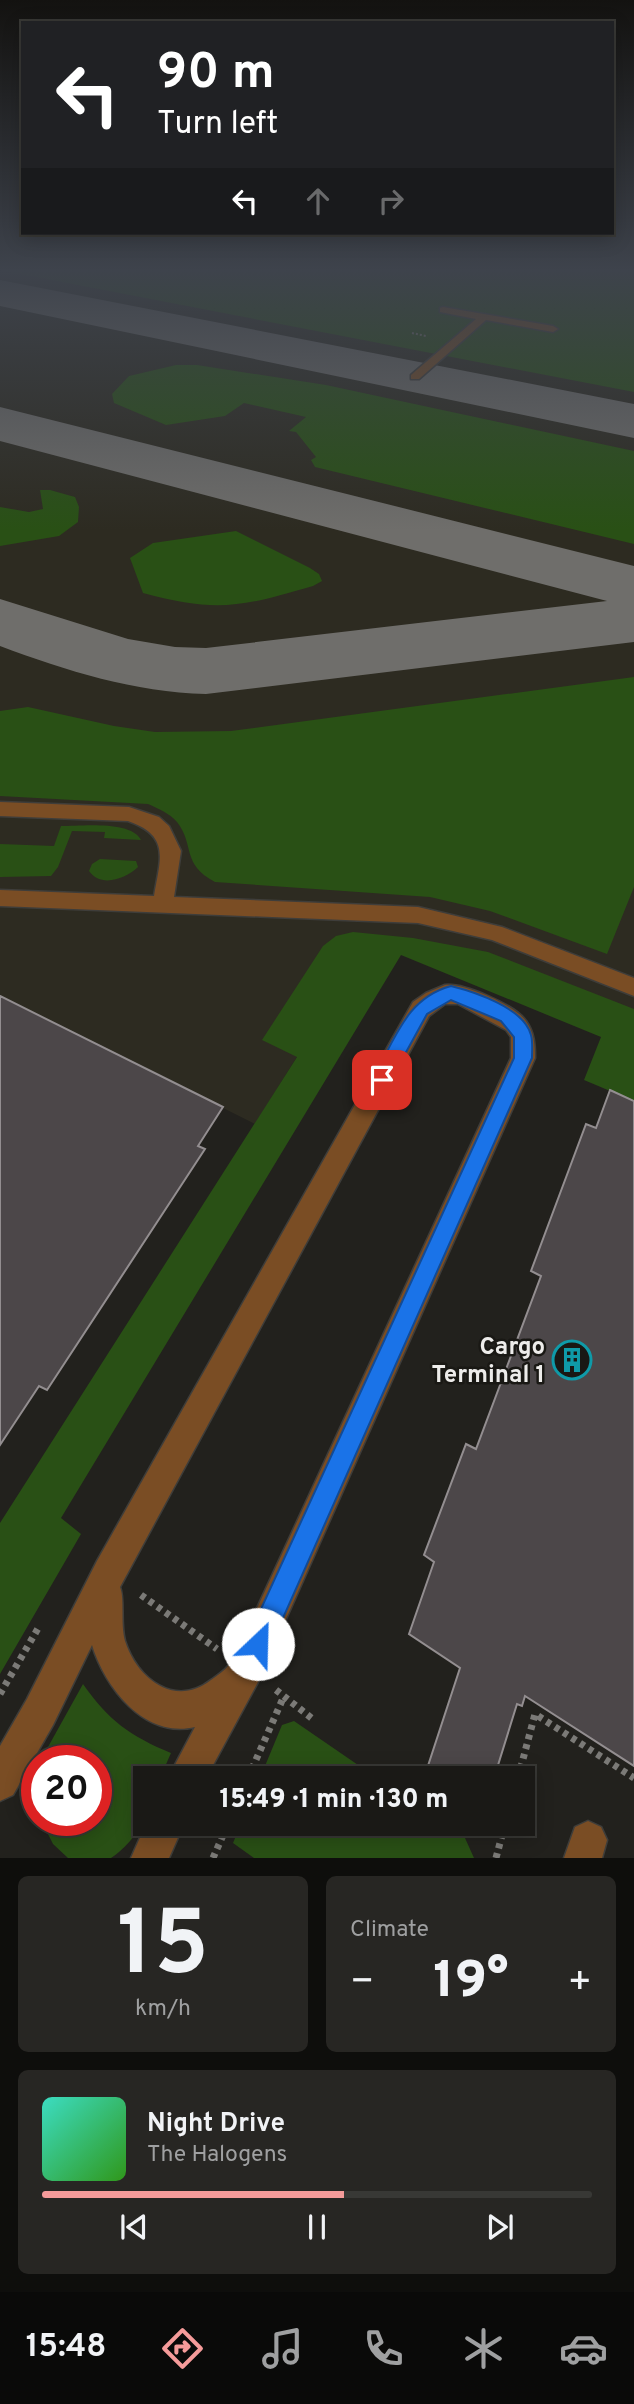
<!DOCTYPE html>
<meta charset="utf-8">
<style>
:root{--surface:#1a1916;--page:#272623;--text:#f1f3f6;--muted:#9fa0a1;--line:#383835;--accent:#f59b9a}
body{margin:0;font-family:Overpass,sans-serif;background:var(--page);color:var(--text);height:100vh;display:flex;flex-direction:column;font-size:26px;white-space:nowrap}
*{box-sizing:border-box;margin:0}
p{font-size:23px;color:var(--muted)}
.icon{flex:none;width:38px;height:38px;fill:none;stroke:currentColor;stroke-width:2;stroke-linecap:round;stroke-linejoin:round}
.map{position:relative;height:1858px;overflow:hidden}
.panel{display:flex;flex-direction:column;gap:18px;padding:18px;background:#0e0e0c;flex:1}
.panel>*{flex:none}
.banner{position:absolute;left:21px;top:21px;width:593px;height:214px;border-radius:0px;box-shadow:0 4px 18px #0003,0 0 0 2px var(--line);background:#202124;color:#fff;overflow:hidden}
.speed{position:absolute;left:21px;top:1745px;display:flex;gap:14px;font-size:35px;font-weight:700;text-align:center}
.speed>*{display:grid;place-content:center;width:91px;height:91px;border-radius:50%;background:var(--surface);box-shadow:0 4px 18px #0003,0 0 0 2px var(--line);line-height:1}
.speed .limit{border:10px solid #d22;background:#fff;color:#111}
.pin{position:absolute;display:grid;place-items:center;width:60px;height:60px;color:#fff;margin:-30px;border-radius:14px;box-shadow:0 4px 10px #0006}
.me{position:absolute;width:77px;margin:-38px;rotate:24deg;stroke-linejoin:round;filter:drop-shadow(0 0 5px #0008)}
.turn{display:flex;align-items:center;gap:24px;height:147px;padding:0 21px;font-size:32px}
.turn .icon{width:91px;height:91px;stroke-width:2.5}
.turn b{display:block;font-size:49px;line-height:60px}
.lanes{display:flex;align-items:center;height:66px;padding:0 21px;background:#0003;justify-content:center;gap:35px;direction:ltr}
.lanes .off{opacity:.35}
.big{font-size:52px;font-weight:800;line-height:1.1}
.panel .tile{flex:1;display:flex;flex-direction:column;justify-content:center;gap:10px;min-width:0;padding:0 24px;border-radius:10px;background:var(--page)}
.panel .dial{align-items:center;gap:0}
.dial b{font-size:91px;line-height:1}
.song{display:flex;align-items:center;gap:21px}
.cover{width:84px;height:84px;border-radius:10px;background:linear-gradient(135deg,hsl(170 70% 55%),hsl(110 70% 35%))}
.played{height:7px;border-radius:4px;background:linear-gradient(90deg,var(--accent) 55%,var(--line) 55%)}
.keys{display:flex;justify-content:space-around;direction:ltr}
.heat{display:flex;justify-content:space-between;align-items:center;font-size:38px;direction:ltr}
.panel .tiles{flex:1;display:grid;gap:18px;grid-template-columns:1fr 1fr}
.tile:last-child{grid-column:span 2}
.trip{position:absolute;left:133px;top:1766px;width:402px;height:70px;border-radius:0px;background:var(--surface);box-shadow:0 4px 18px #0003,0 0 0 2px var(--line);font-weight:800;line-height:70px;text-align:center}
.tab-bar{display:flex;height:112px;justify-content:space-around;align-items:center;background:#0a0a09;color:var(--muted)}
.tab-bar .icon{width:49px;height:49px}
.tab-bar .current{color:var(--accent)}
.tab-bar b{font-size:32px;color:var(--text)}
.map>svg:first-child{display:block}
.built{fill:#2d2b21}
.green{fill:#295015}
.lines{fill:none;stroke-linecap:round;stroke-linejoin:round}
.taxiway{fill:#6f6e6b;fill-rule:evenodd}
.building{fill:#4c4749;stroke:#938e90;stroke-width:2}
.minor-casing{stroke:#3e3d3a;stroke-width:3}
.path-far1{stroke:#7b7a77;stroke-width:2;stroke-dasharray:2 2;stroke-linecap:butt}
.path{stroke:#7b7a77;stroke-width:7;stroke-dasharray:5 5;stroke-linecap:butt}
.minor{fill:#7a4d24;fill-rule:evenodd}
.route{fill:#1a73e8;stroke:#114b97;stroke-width:2}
.labels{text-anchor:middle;stroke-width:5;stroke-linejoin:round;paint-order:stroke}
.near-poi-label{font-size:24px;font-weight:bold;fill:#edecea;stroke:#191814;text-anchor:end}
</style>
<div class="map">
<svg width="634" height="1858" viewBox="0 0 634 1858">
<rect width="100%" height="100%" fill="#22211d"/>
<path class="built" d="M0 269H634V1101L599 1086 620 1033 408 946 368 943 255 1124 5 999 0 1004Z"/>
<path class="green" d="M0 269H634V392L0 270Z
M176 365H197L326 385 634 451V544L315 467 311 460 316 457 296 432 289 431 306 417 244 403 225 416 166 425 114 403 112 394 129 376Z
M40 490H50L75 497 79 507 78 522 59 536 0 546V507L29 512 43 509Z
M236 531 310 568 319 574 322 581 313 586C241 607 217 613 143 593L130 558 153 543Z
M634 677V887L607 954 490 911 430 897 215 882C181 864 195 845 177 822 169 813 159 809 148 804L0 796V711L28 707 114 726 155 732 231 731Z
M61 826C81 826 131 820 141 840L104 838 105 832 72 831 58 867 51 876 0 877V844L54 846Z
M100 859 136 861 138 867C125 879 101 888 89 871L92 864Z
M353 932 413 938 488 952 634 1009V1101L584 1080 601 1037 401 955 61 1518 81 1534 0 1674V1523L297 1057 262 1040 323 946 336 936Z
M83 1684C108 1720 130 1736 171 1753L160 1778H145C145 1789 147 1802 145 1813 142 1830 125 1849 111 1858H68L53 1844 41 1820H96V1760H44L48 1747Z
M294 1721 377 1778H260L282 1725Z
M241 1824H443L465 1838 474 1858H254L233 1843Z"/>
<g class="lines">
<path class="taxiway" d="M0 280 634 404V438L0 306Z
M0 407 634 566V642L206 694C134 692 67 671 0 646V599L128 639 175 647 206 648 607 601 0 441Z"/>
</g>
<path class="building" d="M0 996 223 1107 198 1146 205 1149 47 1390 39 1386 0 1445Z
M610 1090 634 1101V1766L525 1696 522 1706 517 1704 494 1778H424L460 1668 409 1634 434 1562 424 1555 466 1444 476 1449 541 1276 531 1271 586 1124 596 1128Z"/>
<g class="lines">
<defs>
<path id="minor" d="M443 307 553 326 558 329 553 332 486 320 419 379H411V375L476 319 440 312V308Z
M0 802 129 807 159 817 169 826 181 851 174 897 418 907 502 927 634 978V996L492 940 418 923 0 906V890L154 896C160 859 171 836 128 821L0 816Z
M445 985C464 983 515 1005 526 1021 534 1032 535 1044 535 1058L258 1682 206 1778H168L195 1727C144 1739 105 1687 92 1645L53 1725 13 1795 0 1801V1746L27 1699 97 1561 413 1002 426 993ZM445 1004H458L506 1030 511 1037V1058L234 1658C227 1669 222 1672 211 1680 175 1708 137 1679 125 1641 120 1623 125 1599 120 1587L429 1016Z
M588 1821 601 1827 607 1840 602 1858H564L575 1827Z
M146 1824H184L169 1858H131Z"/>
</defs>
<use href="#minor" class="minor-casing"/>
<path class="path-far1" d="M412 333 426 336"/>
<path class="path" d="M141 1595 217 1649
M276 1690 314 1720
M0 1694 40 1625
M248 1778 284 1696
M518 1778 535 1714 634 1778
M213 1858 228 1824
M496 1858 505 1824"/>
<use href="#minor" class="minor"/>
</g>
<linearGradient id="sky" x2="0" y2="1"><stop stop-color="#131210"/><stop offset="0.51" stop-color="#3e434c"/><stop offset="1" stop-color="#3e434c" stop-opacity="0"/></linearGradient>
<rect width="634" height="530" fill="url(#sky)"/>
<path class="route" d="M451 986C475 992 524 1008 531 1035 533 1042 532 1051 532 1058L267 1654 258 1657 249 1654 245 1644 249 1635 514 1058V1037L501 1021 451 1000 427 1014 388 1085 382 1088 375 1085 373 1080 375 1074C396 1037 407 998 451 986Z"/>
<defs>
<symbol id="building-ring" viewBox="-11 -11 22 22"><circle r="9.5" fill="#191814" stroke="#0f9aa8" stroke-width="1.5"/><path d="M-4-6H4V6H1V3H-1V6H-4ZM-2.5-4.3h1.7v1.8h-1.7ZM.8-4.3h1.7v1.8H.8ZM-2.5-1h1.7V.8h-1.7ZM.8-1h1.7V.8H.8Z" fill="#0f9aa8"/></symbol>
</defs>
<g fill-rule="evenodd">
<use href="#building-ring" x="550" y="1338" width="44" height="44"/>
</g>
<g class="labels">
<g class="near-poi-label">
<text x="545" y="1354">Cargo<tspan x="545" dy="28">Terminal 1</tspan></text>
</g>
</g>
</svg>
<div class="speed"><div class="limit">20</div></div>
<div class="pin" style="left:382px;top:1080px;background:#d93025"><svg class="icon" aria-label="arrive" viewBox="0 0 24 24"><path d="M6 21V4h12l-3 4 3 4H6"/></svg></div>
<svg class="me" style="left:258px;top:1644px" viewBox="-20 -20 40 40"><circle r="19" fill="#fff"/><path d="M0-13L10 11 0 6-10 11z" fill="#1a73e8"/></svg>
<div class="trip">15:49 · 1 min · 130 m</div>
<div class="banner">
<div class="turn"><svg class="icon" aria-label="left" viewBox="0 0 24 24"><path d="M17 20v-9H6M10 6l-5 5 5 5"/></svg><div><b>90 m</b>Turn left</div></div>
<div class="lanes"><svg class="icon" aria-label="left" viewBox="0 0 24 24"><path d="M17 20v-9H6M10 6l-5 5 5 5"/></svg><svg class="icon off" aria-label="ahead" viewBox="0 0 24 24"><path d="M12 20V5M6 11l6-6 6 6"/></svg><svg class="icon off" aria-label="right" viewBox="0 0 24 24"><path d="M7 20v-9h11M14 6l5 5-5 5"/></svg></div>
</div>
</div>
<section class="panel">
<div class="tiles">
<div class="tile dial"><b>15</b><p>km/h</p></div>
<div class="tile"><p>Climate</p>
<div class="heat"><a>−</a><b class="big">19°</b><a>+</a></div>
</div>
<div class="tile">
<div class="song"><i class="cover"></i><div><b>Night Drive</b><p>The Halogens</p></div></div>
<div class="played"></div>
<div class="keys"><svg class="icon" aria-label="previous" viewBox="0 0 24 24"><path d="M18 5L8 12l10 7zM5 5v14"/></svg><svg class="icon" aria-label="pause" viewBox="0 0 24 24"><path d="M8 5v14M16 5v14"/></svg><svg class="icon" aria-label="next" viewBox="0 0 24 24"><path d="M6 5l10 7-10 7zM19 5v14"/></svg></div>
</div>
</div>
</section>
<nav class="tab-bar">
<b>15:48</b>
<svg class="icon current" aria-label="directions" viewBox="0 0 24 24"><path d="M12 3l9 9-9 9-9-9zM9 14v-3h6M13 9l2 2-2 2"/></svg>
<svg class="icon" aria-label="music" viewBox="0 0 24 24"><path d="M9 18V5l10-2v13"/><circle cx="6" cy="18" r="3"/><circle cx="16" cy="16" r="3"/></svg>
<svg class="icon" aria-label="phone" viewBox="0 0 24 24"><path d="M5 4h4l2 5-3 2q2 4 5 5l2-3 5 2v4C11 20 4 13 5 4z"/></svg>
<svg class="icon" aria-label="climate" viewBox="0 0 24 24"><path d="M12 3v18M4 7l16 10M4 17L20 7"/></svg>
<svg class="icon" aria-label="car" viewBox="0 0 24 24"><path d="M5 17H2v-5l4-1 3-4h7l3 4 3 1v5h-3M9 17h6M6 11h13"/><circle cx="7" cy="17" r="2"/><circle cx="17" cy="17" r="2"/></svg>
</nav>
